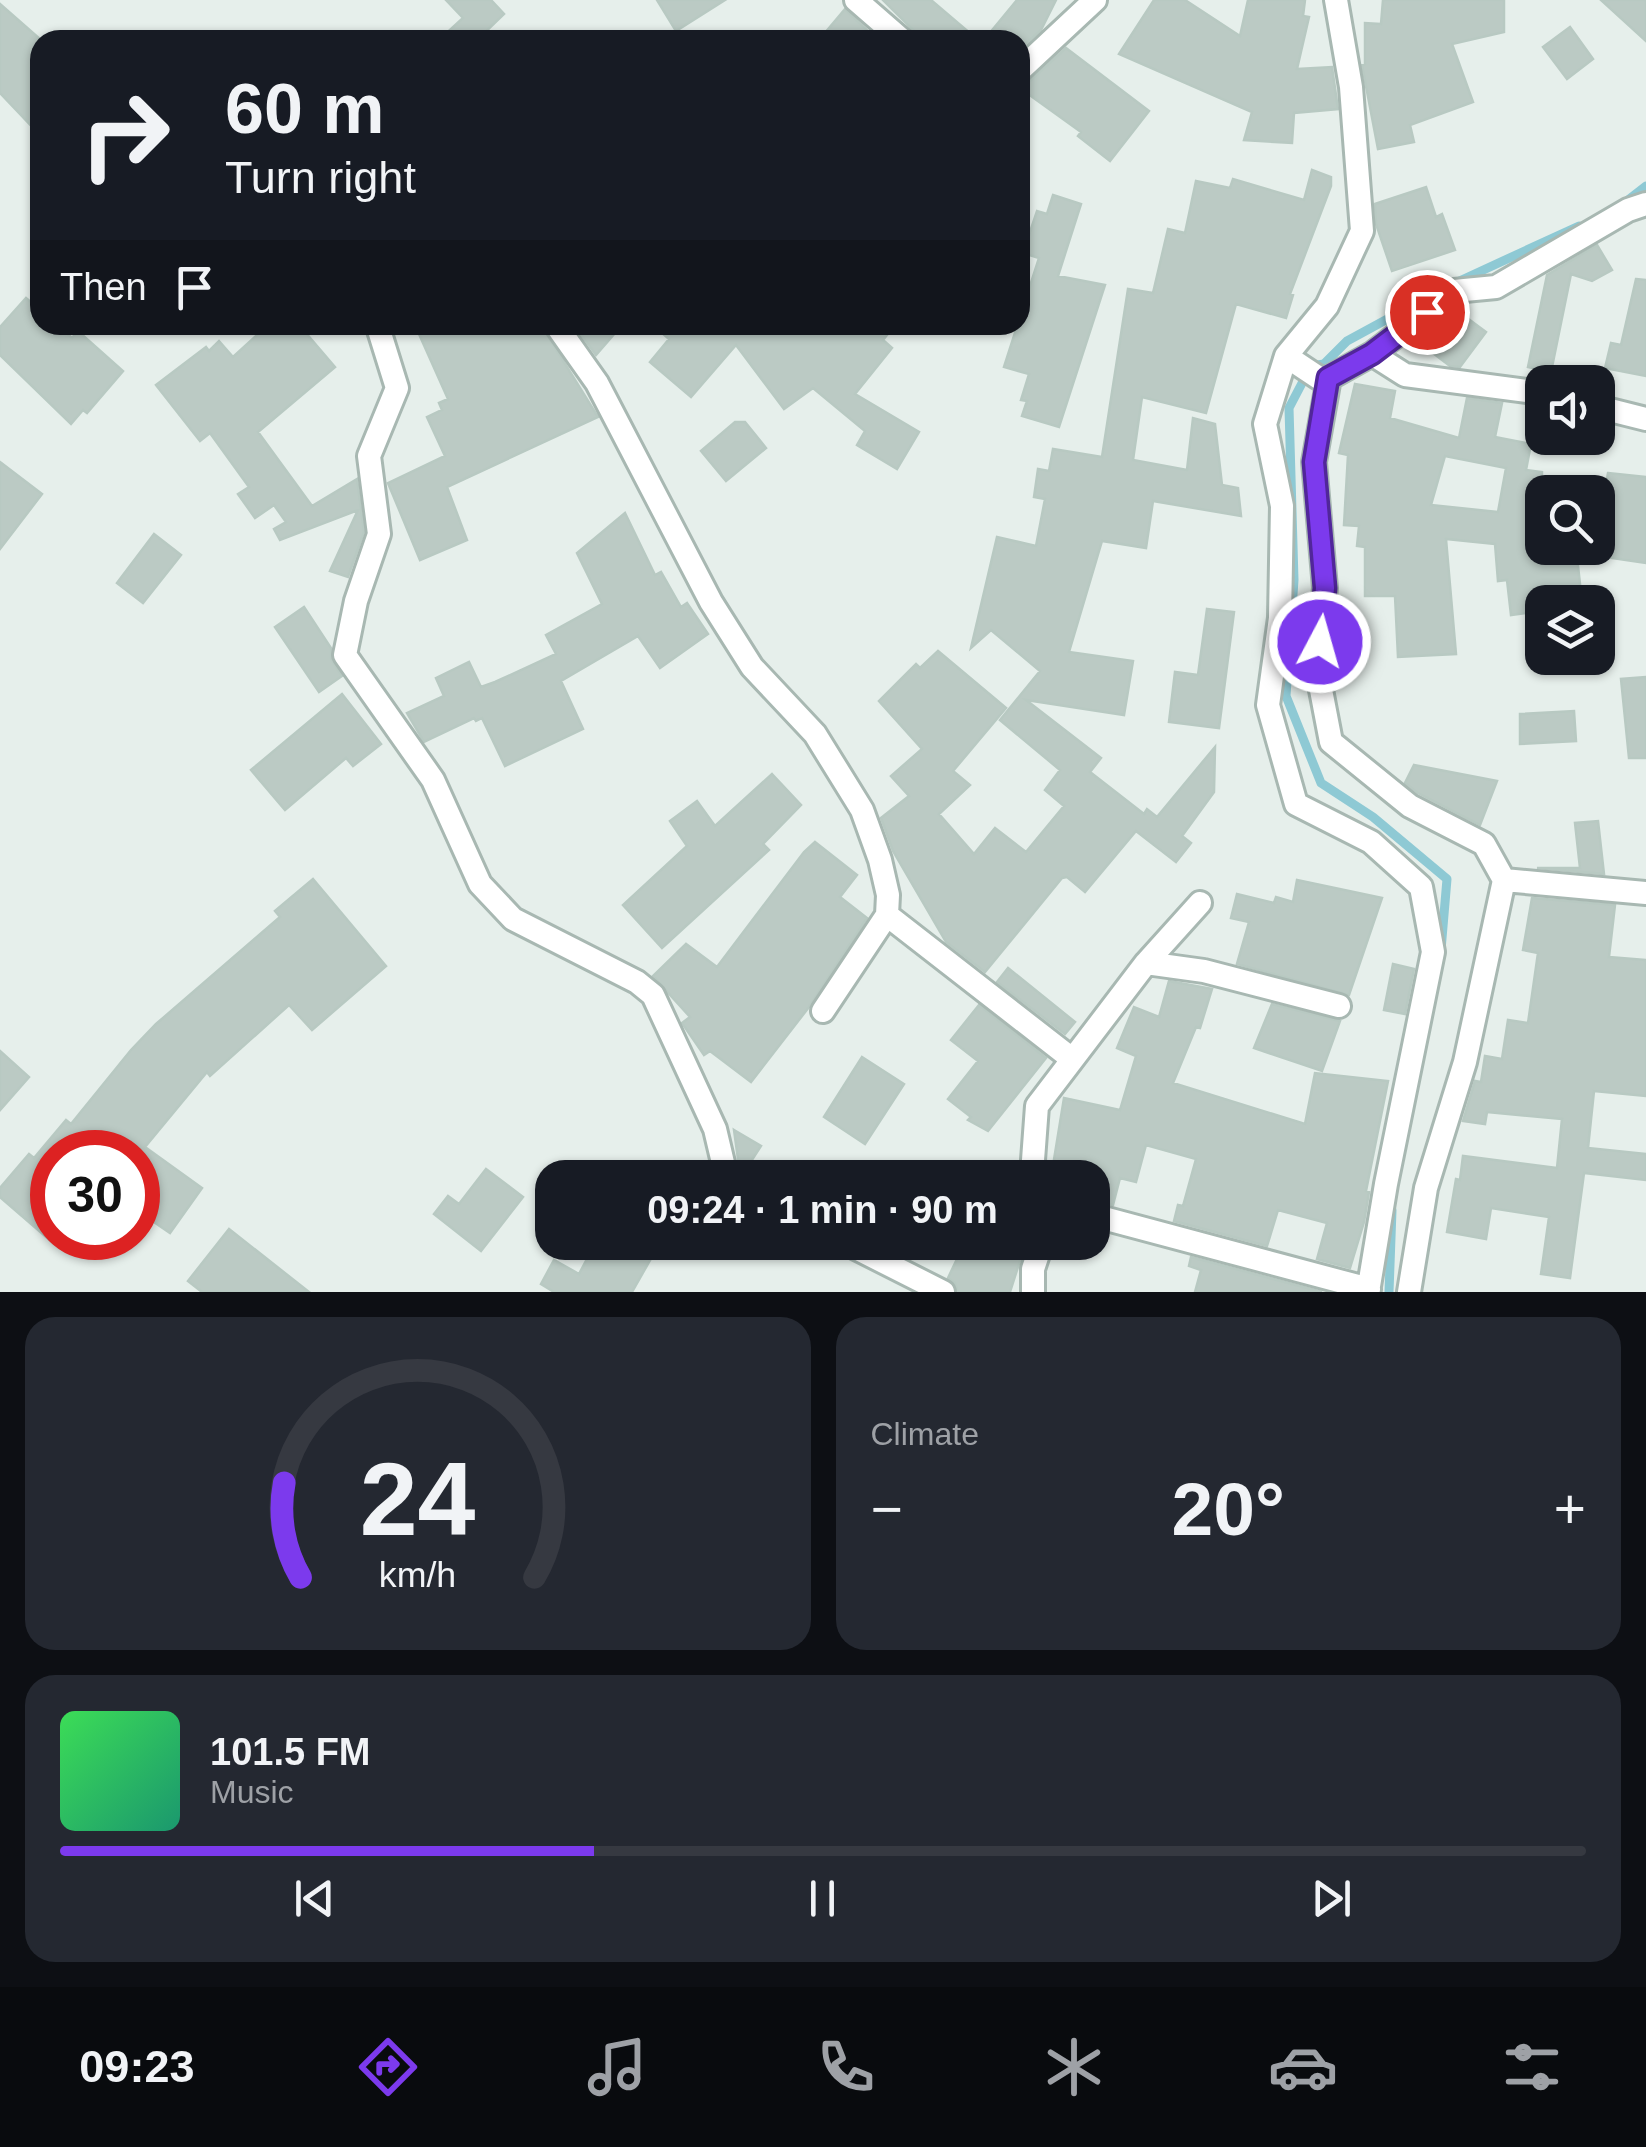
<!DOCTYPE html>
<meta charset="utf-8">
<style>
:root{--surface:#171b24;--page:#242831;--text:#f1f3f6;--muted:#9ea1a6;--line:#363941;--accent:#7c3aed}
body{margin:0;font-family:Arial,sans-serif;background:var(--page);color:var(--text);height:100vh;display:flex;flex-direction:column;font-size:38px;white-space:nowrap}
*{box-sizing:border-box;margin:0}
p{font-size:32px;color:var(--muted)}
.icon{flex:none;width:55px;height:55px;fill:none;stroke:currentColor;stroke-width:2;stroke-linecap:round;stroke-linejoin:round}
.map{position:relative;height:1292px;overflow:hidden}
.sheet{display:flex;flex-direction:column;gap:25px;padding:25px;background:#0d0f14;flex:1}
.sheet>*{flex:none}
.banner{position:absolute;left:30px;top:30px;width:1000px;height:305px;border-radius:30px;box-shadow:0 2px 8px #0004;background:#171b24;color:var(--text);overflow:hidden}
.fabs{position:absolute;left:1525px;top:365px;display:grid;gap:20px}
.fabs a{display:grid;place-items:center;width:90px;height:90px;border-radius:20px;background:var(--surface);box-shadow:0 2px 8px #0004;font-size:50px}
.speed{position:absolute;left:30px;top:1130px;display:flex;gap:20px;font-size:50px;font-weight:700;text-align:center}
.speed>*{display:grid;place-content:center;width:130px;height:130px;border-radius:50%;background:var(--surface);box-shadow:0 2px 8px #0004;line-height:1}
.speed .limit{border:15px solid #d22;background:#fff;color:#111}
.pin{position:absolute;display:grid;place-items:center;width:85px;height:85px;color:#fff;margin:-42px;border:5px solid #fff;border-radius:50%;box-shadow:0 2px 10px #0007}
.me{position:absolute;width:110px;margin:-55px;rotate:6deg;stroke-linejoin:round;filter:drop-shadow(0 0 8px #0008)}
.turn{display:flex;align-items:center;gap:35px;height:210px;padding:0 30px;font-size:45px}
.turn .icon{width:130px;height:130px;stroke-width:2.5}
.turn b{display:block;font-size:70px;line-height:85px}
.then{display:flex;align-items:center;height:95px;padding:0 30px;background:#0003;gap:20px;font-size:38px}
.big{font-size:75px;font-weight:700;line-height:1.1}
.sheet .widget{flex:1;display:flex;flex-direction:column;justify-content:center;gap:15px;min-width:0;padding:0 35px;border-radius:30px;background:var(--page)}
.sheet .dial{align-items:center;gap:0}
.dial svg{height:260px;overflow:visible;fill:none;stroke:var(--line);stroke-width:7;stroke-linecap:round;text-anchor:middle}
.dial text{fill:var(--text);stroke:none}
.song{display:flex;align-items:center;gap:30px}
.cover{width:120px;height:120px;border-radius:15px;background:linear-gradient(135deg,hsl(130 70% 55%),hsl(160 70% 35%))}
.played{height:10px;border-radius:5px;background:linear-gradient(90deg,var(--accent) 35%,var(--line) 35%)}
.keys{display:flex;justify-content:space-around;direction:ltr}
.heat{display:flex;justify-content:space-between;align-items:center;font-size:55px;direction:ltr}
.sheet .tiles{flex:1;display:grid;gap:25px;grid-template-columns:1fr 1fr}
.widget:last-child{grid-column:span 2}
.trip{position:absolute;left:535px;top:1160px;width:575px;height:100px;border-radius:30px;background:var(--surface);box-shadow:0 2px 8px #0004;font-weight:700;line-height:100px;text-align:center}
.menu{display:flex;height:160px;justify-content:space-around;align-items:center;background:#090b0e;color:var(--muted)}
.menu .icon{width:70px;height:70px}
.menu .active{color:var(--accent)}
.menu b{font-size:45px;color:var(--text)}
.map>svg:first-child{display:block}
.lines{fill:none;stroke-linecap:round;stroke-linejoin:round}
.stream{stroke:#8ec9d4;stroke-width:9}
.building{fill:#bbcac4;stroke:#b8c9c2;stroke-width:2.5;fill-rule:evenodd}
.minor-casing{stroke:#a8b8b2;stroke-width:28}
.minor{stroke:#fff;stroke-width:22}
.route-casing{stroke:#51269a;stroke-width:25}
.route{stroke:#7c3aed;stroke-width:18}
</style>
<div class="map">
<svg width="1646" height="1292" viewBox="0 0 1646 1292">
<rect width="100%" height="100%" fill="#e6efeb"/>
<g class="lines">
<path class="stream" d="M1628 200 1646 186
M1453 284 1579 226
M1439 291 1347 341 1324 364 1311 366 1289 408 1294 580 1286 696 1321 783 1373 817 1447 879 1441 950
M1389 1292 1392 1210"/>
</g>
<path class="building" d="M446 0H491L504 14 477 40H439L463 18Z
M657 0H725L676 31Z
M883 0H931L978 40H923Z
M1017 0H1056L1041 30 1020 49V40H984Z
M1154 0H1185L1240 36 1248 0H1305L1303 16 1309 17 1297 69 1332 67 1338 109 1294 113 1292 143 1244 140 1252 112 1119 54Z
M1383 0H1504V32L1452 44 1473 102 1410 125 1414 142 1378 149 1362 65 1365 64V23L1381 24Z
M1601 0H1646V41Z
M0 4 40 39V135L0 93Z
M845 9 868 31 860 40H819Z
M1570 27 1593 59 1567 79 1543 47Z
M1066 48 1149 111 1110 161 1078 136 1081 132 1020 88V85L1030 81Z
M1312 170 1331 177V186L1290 294 1293 295 1286 318 1236 304 1206 413 1142 397 1133 460 1187 470 1193 418 1215 424 1222 485 1238 488 1241 516 1153 501 1146 548 1102 541 1069 652 1133 661 1124 715 1026 700 1101 758 1090 772 1144 814 1147 809 1157 817 1215 747 1214 792 1182 836 1191 843 1176 862 1136 831 1085 892 1067 877 1062 878 985 972 946 942 893 851 881 818 909 796 891 776 922 749 879 701 916 664 920 668 938 651 1006 708 953 771 970 785 939 814 974 854 995 828 1026 852 1064 806 1045 790 1060 770 1000 720 1040 671 991 630 971 648 997 537 1036 546 1045 499 1034 497 1038 469 1049 471 1053 449 1102 457 1128 289 1153 293 1168 229 1185 233 1196 181 1230 188 1233 179 1304 200Z
M1426 187 1436 217 1442 214 1455 250 1392 271 1376 224 1375 204Z
M1053 195 1081 204 1058 276 1105 285 1059 427 1022 416 1027 401 1021 400 1029 374 1004 367 1039 258 1023 253 1037 211 1047 214Z
M1597 245 1612 270 1592 281 1571 274 1551 372 1528 367 1547 275Z
M1636 279 1646 280V376L1605 368 1611 343 1621 345Z
M26 298 40 310V325H57L72 338 78 331 123 371 87 413 83 410 71 424 0 355V327Z
M1455 309 1486 332 1460 367 1450 366 1425 347Z
M268 325H299L335 367 258 432 312 506 357 479 364 532 348 577 330 571 358 510 280 540 274 529 286 522 274 505 255 518 238 494 249 487 210 433 200 441 156 385 206 347 209 351 219 341 233 357Z
M415 325H541L598 417 447 487 467 540 420 560 388 483 445 456 427 417 442 410 439 403 448 399Z
M574 325H622L596 355Z
M653 325H895L883 340 892 348 855 394 919 432 897 469 857 445 865 431 813 388 784 409 736 345 691 397 650 362 669 339Z
M1355 384 1395 391 1390 418 1459 438 1467 398 1502 403 1495 437 1531 444 1526 470 1542 472V548H1576L1582 602H1542V611L1511 615 1507 580 1498 581 1495 544 1446 539 1456 654 1398 657 1395 596H1365V547L1357 546 1359 526 1344 525 1348 455 1339 453ZM1445 456 1506 468 1498 512 1431 505Z
M735 422H745L766 448 726 481 701 451Z
M0 462 42 494 0 549Z
M1608 473 1646 477V563L1598 556V478L1607 479Z
M625 513 655 575 661 572 681 607 687 603 708 634 660 668 638 636 561 681 583 729 505 766 482 718 476 721 474 718 424 742 407 713 444 696 436 678 469 662 481 687 495 682 556 654 546 635 602 604 577 553Z
M154 534 181 555 143 603 117 583Z
M304 607 331 648V659L342 676 319 692 275 627Z
M1207 609 1234 612 1219 728 1169 722 1175 672 1198 675Z
M1646 677V758H1629L1621 679Z
M342 694 381 744 353 766 346 758 285 810 251 770Z
M1574 711 1576 741 1520 744V714Z
M1414 765 1497 781 1480 825 1418 793 1405 783Z
M772 774 801 805 763 844 769 850 662 948 623 905 687 846 670 821 697 801 715 826Z
M1598 821 1604 874 1537 868H1580L1575 823Z
M815 842 857 875 840 897 867 918 809 1007 751 1082 710 1051 704 1055 682 1023 690 1017 653 976 686 944 717 967 804 852Z
M313 879 386 966 312 1030 289 1005 210 1076 207 1072 145 1147 202 1188 170 1233 138 1211V1152H52V1242L0 1197V1188L29 1154 34 1158 66 1120 71 1124 131 1050 156 1024 280 917 275 911Z
M1297 880 1382 898 1349 995 1237 964 1249 922 1231 918 1237 894 1274 903 1276 897 1293 902Z
M1532 898 1615 905 1609 957 1646 960V1096L1594 1091 1588 1148 1646 1154V1180L1584 1173 1570 1278 1541 1274 1549 1217 1491 1208 1486 1239 1447 1232 1456 1179 1460 1180 1463 1156 1557 1168 1562 1119 1487 1112 1485 1124 1463 1121 1475 1081 1481 1082 1485 1056 1502 1059 1508 1020 1528 1023 1538 953 1523 950Z
M1393 964 1414 969 1405 1014 1384 1010Z
M1008 968 1075 1022 1065 1034 997 982Z
M1169 981 1212 989 1200 1028 1196 1027 1173 1083 1305 1124 1315 1073 1388 1081 1366 1191 1369 1192 1364 1222 1350 1268 1317 1259 1327 1223 1278 1210 1267 1246 1174 1221 1178 1205 1183 1206 1196 1159 1146 1145 1136 1182 1120 1178 1113 1205 1092 1200V1178H1051L1064 1098 1120 1110 1136 1056 1117 1048 1134 1007 1159 1017Z
M1272 1004 1340 1021 1322 1071 1254 1048Z
M979 1005 1046 1058 988 1131 968 1120 971 1117 948 1099 978 1061 951 1040Z
M0 1051 29 1077 0 1110Z
M862 1057 904 1084 865 1144 824 1117Z
M734 1130 761 1146 746 1169 738 1159Z
M486 1169 523 1197 481 1251 434 1214 448 1196 459 1204Z
M229 1229 309 1292H202L188 1281Z
M596 1242H629L653 1255 632 1292H554L541 1284 554 1260 579 1274Z
M965 1242H1026L1010 1292H958L955 1283 948 1278Z
M1191 1257 1322 1292H1195L1201 1270 1189 1266Z"/>
<g class="lines">
<defs>
<path id="minor" d="M856 0 902 40
M1336 0 1351 87 1362 231 1327 306 1286 356 1265 424 1282 506 1280 618 1268 705 1296 804 1371 842 1421 887 1433 952 1386 1184 1368 1292
M1020 70 1095 0
M556 325 597 383 711 602 752 667 815 734 862 810 880 860 888 895 887 915 823 1011
M378 327 397 388 369 456 379 534 356 601 345 655 433 780 480 884 513 919 637 982 653 995 715 1129 724 1167 735 1178
M1372 354 1405 375 1542 393
M1286 356 1319 378H1329
M1598 407 1646 419
M1504 880 1646 893
M887 915 1072 1059
M1146 963 1204 971 1339 1006
M1036 1178 1033 1160 1037 1106 1146 963 1200 903
M1092 1215 1369 1289
M844 1242 943 1292
M1033 1292V1269L1042 1242
M1409 1292 1426 1188 1465 1062 1504 880 1484 844 1410 806 1331 742 1317 669 1325 588 1314 462 1329 378 1372 354 1454 291 1496 287 1628 210 1646 204"/>
</defs>
<use href="#minor" class="minor-casing"/>
<use href="#minor" class="minor"/>
</g>
<g class="lines">
<defs>
<path id="route" d="M1320 642 1325 588 1314 462 1328 378 1372 354 1427 312"/>
</defs>
<use href="#route" class="route-casing"/>
<use href="#route" class="route"/>
</g>
</svg>
<div class="fabs">
<a><svg class="icon" aria-label="sound" viewBox="0 0 24 24"><path d="M4 9h4l5-4v14l-5-4H4zM17 9q2 3 0 6"/></svg></a>
<a><svg class="icon" aria-label="search" viewBox="0 0 24 24"><circle cx="10" cy="10" r="6"/><path d="M15 15l6 6"/></svg></a>
<a><svg class="icon" aria-label="layers" viewBox="0 0 24 24"><path d="M12 4l9 5-9 5-9-5zM3 14l9 5 9-5"/></svg></a>
</div>
<div class="speed"><div class="limit">30</div></div>
<div class="pin" style="left:1427px;top:312px;background:#d93025"><svg class="icon" aria-label="arrive" viewBox="0 0 24 24"><path d="M6 21V4h12l-3 4 3 4H6"/></svg></div>
<svg class="me" style="left:1320px;top:642px" viewBox="-20 -20 40 40"><circle r="17" fill="#7c3aed" stroke="#fff" stroke-width="3"/><path d="M0-11L8 9 0 5-8 9z" fill="#fff"/></svg>
<div class="trip">09:24 · 1 min · 90 m</div>
<div class="banner">
<div class="turn"><svg class="icon" aria-label="right" viewBox="0 0 24 24"><path d="M7 20v-9h11M14 6l5 5-5 5"/></svg><div><b>60 m</b>Turn right</div></div>
<div class="then">Then<svg class="icon" aria-label="arrive" viewBox="0 0 24 24"><path d="M6 21V4h12l-3 4 3 4H6"/></svg></div>
</div>
</div>
<section class="sheet">
<div class="tiles">
<div class="widget dial"><svg viewBox="0 0 100 80">
<path d="M14 69A42 42 0 1 1 86 69"/>
<path d="M14 69A42 42 0 0 1 9 40" stroke="#7c3aed"/>
<text x="50" y="56" font-size="32" font-weight="700">24</text>
<text x="50" y="72" font-size="11">km/h</text>
</svg></div>
<div class="widget"><p>Climate</p>
<div class="heat"><a>−</a><b class="big">20°</b><a>+</a></div>
</div>
<div class="widget">
<div class="song"><i class="cover"></i><div><b>101.5 FM</b><p>Music</p></div></div>
<div class="played"></div>
<div class="keys"><svg class="icon" aria-label="previous" viewBox="0 0 24 24"><path d="M18 5L8 12l10 7zM5 5v14"/></svg><svg class="icon" aria-label="pause" viewBox="0 0 24 24"><path d="M8 5v14M16 5v14"/></svg><svg class="icon" aria-label="next" viewBox="0 0 24 24"><path d="M6 5l10 7-10 7zM19 5v14"/></svg></div>
</div>
</div>
</section>
<nav class="menu">
<b>09:23</b>
<svg class="icon active" aria-label="directions" viewBox="0 0 24 24"><path d="M12 3l9 9-9 9-9-9zM9 14v-3h6M13 9l2 2-2 2"/></svg>
<svg class="icon" aria-label="music" viewBox="0 0 24 24"><path d="M9 18V5l10-2v13"/><circle cx="6" cy="18" r="3"/><circle cx="16" cy="16" r="3"/></svg>
<svg class="icon" aria-label="phone" viewBox="0 0 24 24"><path d="M5 4h4l2 5-3 2q2 4 5 5l2-3 5 2v4C11 20 4 13 5 4z"/></svg>
<svg class="icon" aria-label="climate" viewBox="0 0 24 24"><path d="M12 3v18M4 7l16 10M4 17L20 7"/></svg>
<svg class="icon" aria-label="car" viewBox="0 0 24 24"><path d="M5 17H2v-5l4-1 3-4h7l3 4 3 1v5h-3M9 17h6M6 11h13"/><circle cx="7" cy="17" r="2"/><circle cx="17" cy="17" r="2"/></svg>
<svg class="icon" aria-label="filters" viewBox="0 0 24 24"><path d="M4 7h16M4 17h16"/><circle cx="9" cy="7" r="2"/><circle cx="15" cy="17" r="2"/></svg>
</nav>
